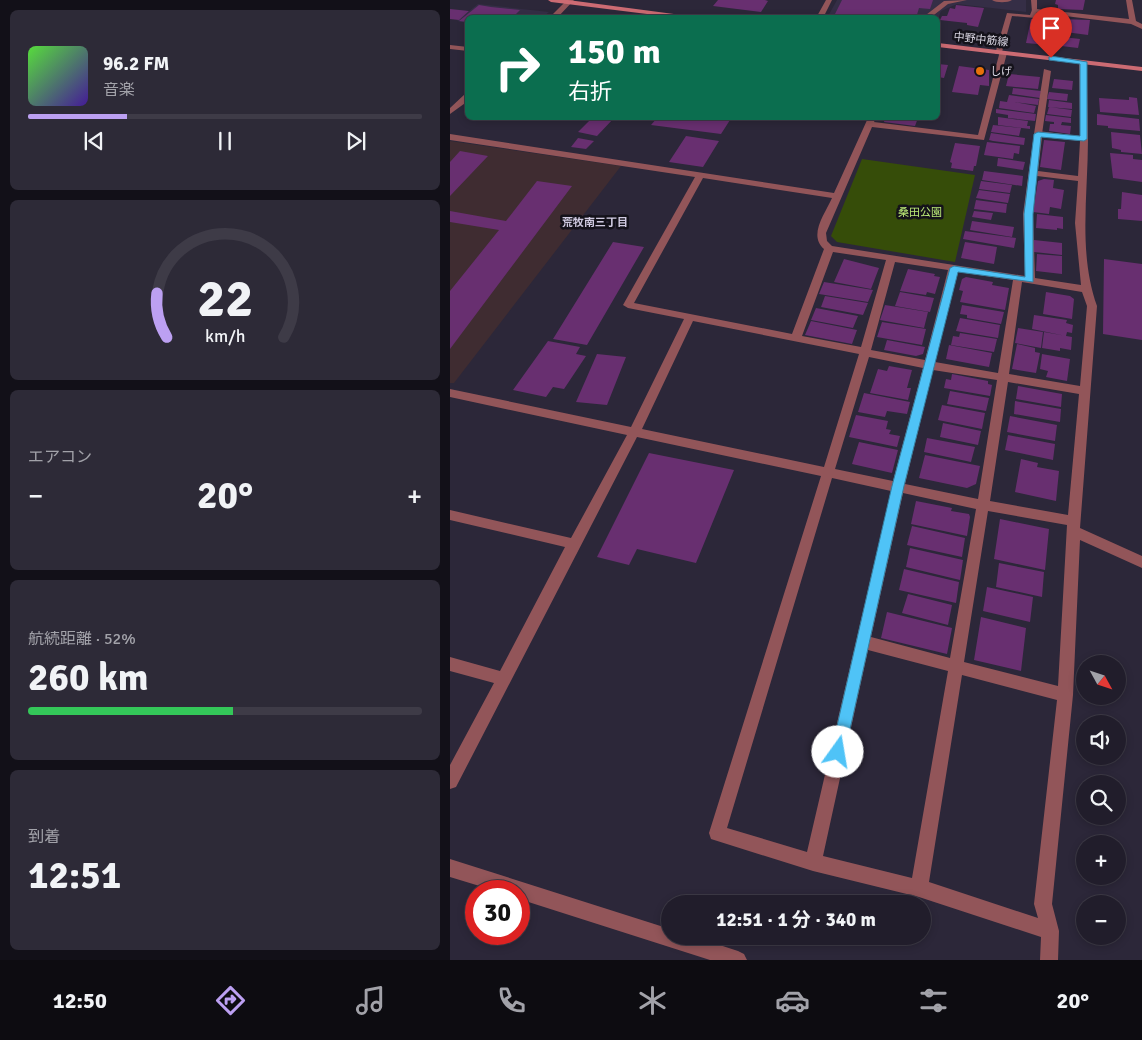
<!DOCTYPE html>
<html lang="ja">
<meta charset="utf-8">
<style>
:root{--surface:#211d2b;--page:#2d2a37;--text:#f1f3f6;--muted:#a2a2a9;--line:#3e3b47;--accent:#bca0f2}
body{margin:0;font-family:Signika,"Noto Sans JP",sans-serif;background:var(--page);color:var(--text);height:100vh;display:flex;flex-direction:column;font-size:19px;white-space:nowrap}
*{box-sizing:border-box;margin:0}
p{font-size:16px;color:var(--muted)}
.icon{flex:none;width:28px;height:28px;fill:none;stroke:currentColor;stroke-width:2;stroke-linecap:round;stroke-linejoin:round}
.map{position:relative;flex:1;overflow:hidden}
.details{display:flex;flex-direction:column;gap:10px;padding:10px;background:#121018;width:450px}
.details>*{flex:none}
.guide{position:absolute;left:15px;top:15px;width:475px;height:105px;border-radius:8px;box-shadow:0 2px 8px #0003,0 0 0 1px var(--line);background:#0b6e4f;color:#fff;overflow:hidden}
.needle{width:32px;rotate:130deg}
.fabs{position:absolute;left:626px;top:655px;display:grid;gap:10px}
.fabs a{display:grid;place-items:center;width:50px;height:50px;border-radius:50%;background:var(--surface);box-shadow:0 2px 8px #0003,0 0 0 1px var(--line);font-size:25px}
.speed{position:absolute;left:15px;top:880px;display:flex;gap:10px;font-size:25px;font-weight:700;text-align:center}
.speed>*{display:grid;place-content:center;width:65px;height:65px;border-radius:50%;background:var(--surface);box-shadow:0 2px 8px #0003,0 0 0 1px var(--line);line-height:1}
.speed .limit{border:8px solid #d22;background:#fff;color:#111}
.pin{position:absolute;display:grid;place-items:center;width:42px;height:42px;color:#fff;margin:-51px -21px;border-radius:50% 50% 50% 0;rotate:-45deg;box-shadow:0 0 5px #0007}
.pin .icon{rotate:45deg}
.me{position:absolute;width:55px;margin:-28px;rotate:13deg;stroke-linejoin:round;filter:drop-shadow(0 0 4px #0008)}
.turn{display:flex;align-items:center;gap:18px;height:105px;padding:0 20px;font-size:22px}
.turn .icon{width:65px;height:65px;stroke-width:2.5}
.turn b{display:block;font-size:35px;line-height:42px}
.big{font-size:38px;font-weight:700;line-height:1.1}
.details .widget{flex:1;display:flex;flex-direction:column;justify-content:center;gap:8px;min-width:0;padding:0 18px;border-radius:8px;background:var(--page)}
.details .dial{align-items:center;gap:0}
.dial svg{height:130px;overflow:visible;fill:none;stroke:var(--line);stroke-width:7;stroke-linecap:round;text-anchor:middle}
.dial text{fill:var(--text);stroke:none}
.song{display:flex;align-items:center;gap:15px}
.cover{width:60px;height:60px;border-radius:8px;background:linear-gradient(135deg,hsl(110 70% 55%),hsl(260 70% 35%))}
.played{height:5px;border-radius:2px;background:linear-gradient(90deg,var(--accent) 25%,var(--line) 25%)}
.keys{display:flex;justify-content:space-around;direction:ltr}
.heat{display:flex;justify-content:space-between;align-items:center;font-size:28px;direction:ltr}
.charge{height:8px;border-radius:4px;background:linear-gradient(90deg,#34c759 52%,var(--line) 0)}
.trip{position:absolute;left:211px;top:895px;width:270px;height:50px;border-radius:25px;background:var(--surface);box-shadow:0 2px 8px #0003,0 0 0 1px var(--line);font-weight:700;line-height:50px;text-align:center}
.tabs{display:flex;height:80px;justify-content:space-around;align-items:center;background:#0d0c11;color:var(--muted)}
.tabs .icon{width:35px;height:35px}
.tabs .active{color:var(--accent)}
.tabs b{font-size:22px;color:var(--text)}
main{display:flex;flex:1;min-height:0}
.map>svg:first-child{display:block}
.built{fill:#352e46}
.education{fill:#3f2c31}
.green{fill:#364d09}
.building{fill:#682f70}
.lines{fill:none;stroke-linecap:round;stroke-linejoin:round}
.lane{fill:#925559;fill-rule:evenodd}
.street{fill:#925559;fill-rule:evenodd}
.secondary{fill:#cc6b73;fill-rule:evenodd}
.route{fill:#4fc3f7;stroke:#337fa1}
.food-dot{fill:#e8710a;stroke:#14121a;stroke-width:2}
.labels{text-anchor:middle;stroke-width:5;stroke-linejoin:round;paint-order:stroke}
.far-street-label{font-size:11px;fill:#dbd8e4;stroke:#14121a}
.far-poi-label{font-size:11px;fill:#dbd8e4;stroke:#14121a;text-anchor:start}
.far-park-label{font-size:11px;fill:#bae876;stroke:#14121a}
.far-neighbourhood-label{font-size:11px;font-weight:bold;fill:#d0cae1;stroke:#14121a}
</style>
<main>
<section class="details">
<div class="widget">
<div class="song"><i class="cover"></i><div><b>96.2 FM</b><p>音楽</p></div></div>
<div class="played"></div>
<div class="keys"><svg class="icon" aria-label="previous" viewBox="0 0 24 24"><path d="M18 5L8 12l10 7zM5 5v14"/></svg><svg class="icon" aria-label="pause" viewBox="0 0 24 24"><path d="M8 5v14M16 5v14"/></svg><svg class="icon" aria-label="next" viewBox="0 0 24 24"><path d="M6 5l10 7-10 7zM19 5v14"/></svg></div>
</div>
<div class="widget dial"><svg viewBox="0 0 100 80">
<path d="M14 69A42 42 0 1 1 86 69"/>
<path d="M14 69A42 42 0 0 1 8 42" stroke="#bca0f2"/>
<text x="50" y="56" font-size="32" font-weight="700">22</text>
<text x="50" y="72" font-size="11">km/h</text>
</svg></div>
<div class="widget"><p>エアコン</p>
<div class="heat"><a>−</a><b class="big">20°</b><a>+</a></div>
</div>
<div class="widget"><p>航続距離 · 52%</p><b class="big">260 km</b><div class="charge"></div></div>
<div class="widget"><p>到着</p><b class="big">12:51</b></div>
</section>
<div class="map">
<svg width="692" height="960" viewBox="0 0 692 960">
<rect width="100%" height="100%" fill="#2c2739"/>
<path class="built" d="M387 0H576V12L507 4 491 11 488 19 377 18Z
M28 4 99 12 93 17 18 18 17 23 7 21Z"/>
<path class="education" d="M0 141 171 166 4 383H0Z"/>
<path class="green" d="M412 159 525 175 505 262 387 242 381 236Z"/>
<path class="building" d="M268 0H315L318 1 311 12 263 6Z
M392 0H483L480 9 469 8 466 18 384 16Z
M606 0H635L633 10 608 9V5L605 4Z
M29 5 41 7 70 10 62 18H45L47 16 32 14 28 18H18V22L9 21Z
M506 5 534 8 528 27 517 25V23L490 20 492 16H497L500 8 505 9Z
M0 9 19 11 9 20 0 19Z
M595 18 606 20V22H602L598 45 576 43 581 19 595 20Z
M610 19 640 20 638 35 608 31Z
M604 36 630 39 628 48 603 45Z
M488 64 498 65 494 78 488 77Z
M509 66 539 70V86L530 85 528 95 502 92Z
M559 74 590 77 588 89 556 86Z
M604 79 623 81 622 90 602 88Z
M563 88 591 91 590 98 562 94Z
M599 92 618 94 617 101 597 99Z
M559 95 589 99 588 105 564 102 586 106 584 113 549 108 550 101 557 102Z
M679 97 687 98 689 115 650 112 649 98 679 100Z
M599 100 622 103V109L598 107Z
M599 107 622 110 621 117 597 114Z
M546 109 586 114 585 121 558 118V115L546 113Z
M647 114 689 119 690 131 658 128V126L647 125Z
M596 115 621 118V123L612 122 611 125 621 126 620 134 599 131 600 124H604V122L595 121Z
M548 117 578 121 577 126H580V129L548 125Z
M142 118H164L147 136 128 132Z
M207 118H262L280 120 271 134 201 125Z
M435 118H468L465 126 434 122Z
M543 125 571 128 569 136 541 132Z
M661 132 690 135 692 154 671 152V150L662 148Z
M541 133 575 138 574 145 543 141 539 140Z
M236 136 269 141 253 167 219 162Z
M128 138 144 141 136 149 121 147Z
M594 140 615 142 611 170 590 167Z
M537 142 570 146 569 154 564 153 563 159 534 155Z
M505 143 530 146 526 166H524L523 171 501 168 502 163 500 162Z
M10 151 38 156 0 196V162Z
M660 153 683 155V159L692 160V182L663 178Z
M548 158 575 162 573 170 547 166Z
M534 171 573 176 572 186 532 180Z
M594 179 604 180 603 188 614 190 611 209 600 207 599 214 583 212 588 181Z
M87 181 122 186 0 349V291L49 230 0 222V211L56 221Z
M531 181 562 185 560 193 529 189Z
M529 190 560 194 558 203 526 198Z
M672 192 692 195V221L668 219V209H671Z
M526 200 557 204 556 213 524 209Z
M524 211 543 213 541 220 522 217Z
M587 214 613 217V229L607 228V230L586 228Z
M522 221 564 227 562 237 520 230Z
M515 231 566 238 564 248 513 239Z
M584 240 612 243V255L584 252Z
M163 242 194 247 137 345 103 339Z
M515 242 547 247 544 264 511 258Z
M587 254 612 256V274L586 271Z
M394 259 429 268 421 289 384 282Z
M654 259 692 264V340L653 334Z
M458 269 485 274 484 276 490 277 485 294 477 292 476 295 450 291Z
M516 277 543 282 542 285 559 288 555 310 510 302 513 291 509 290 512 279Z
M374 282 423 290 418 302 369 294Z
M450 292 484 298 480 312 445 306Z
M596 292 620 296 624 299 622 319 593 314Z
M375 296 418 303 413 315 371 307Z
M435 305 478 312 474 328 430 320Z
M512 305 554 312 551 324 517 318V315L510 314Z
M366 308 408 316 403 328 361 320Z
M584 315 617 320 616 323 623 325 622 333 617 332 616 336 582 329Z
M510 318 550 325 548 338 506 331Z
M361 321 407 330 402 344 355 335Z
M432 322 476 329 472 345 427 337Z
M568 328 593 332 591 348 565 343Z
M594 332 622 337 621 350 610 348V351L592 348Z
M510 333 547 339 544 352 501 345 503 336 509 337Z
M437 340 475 347 473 354 466 356 434 350Z
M98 341 130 347 126 354 136 356 114 389 103 387 96 397 63 390Z
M567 344 585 348V352L590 353 586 373 562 369Z
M499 345 542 353 539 367 496 359Z
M147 354 176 357 157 405 126 402Z
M592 354 620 359 617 381 596 377 598 371 590 369Z
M439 366 462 370 457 388H461L458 400 420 393 428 369 437 371Z
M502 374 538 381V384L542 385 540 396 494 388 496 379 501 380Z
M568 386 612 394 611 407 566 399Z
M500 391 539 398 536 411 497 404Z
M414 393 460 402 457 414 437 411 435 417 408 412Z
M565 401 611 409 610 422 564 414Z
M492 405 535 413 532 429 488 420Z
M406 415 438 421 436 429 441 430 439 434 450 436 447 447 399 437Z
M560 416 607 425 605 441 557 432Z
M493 423 531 431 528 445 490 437Z
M558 435 605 444 603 460 555 450Z
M477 438 525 447 521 462 474 452Z
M409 442 448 450 442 473 402 464Z
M199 453 284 470 246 563 187 549 179 565 147 557Z
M475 455 530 466 526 484 517 488 469 478Z
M571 459 588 463 587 467 609 471 606 501 565 492Z
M466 501 502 508 501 511 519 514 520 517 517 536 461 524Z
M550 519 599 529 595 570 544 559Z
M462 526 515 538 512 557 457 545Z
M460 548 513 560 510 580 456 567Z
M549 563 594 572 592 597 546 587Z
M454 569 509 582 506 603 449 590Z
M537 587 583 597 580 622 533 611Z
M458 594 502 605 498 625 452 613Z
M437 612 502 628 497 654 431 638Z
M531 617 576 628 571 671 524 660Z"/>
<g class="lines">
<path class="lane" d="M517 0 498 4 480 18H472L494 1Z
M542 0H562C558 3 546 3 542 0Z
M582 10 587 11 585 18 562 16 552 52 545 54 557 13 580 15Z
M594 69 601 71 592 134 588 137 584 134Z"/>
<path class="street" d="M117 0H124L107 18H99Z
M376 0H382L373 18H366Z
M581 0H587V9L679 19 676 0H682L686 21 692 24V29L681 24 582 12Z
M0 45 18 47V51L0 49Z
M550 51 557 53 534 140 422 127 376 233 377 241 382 246 575 276 573 214 584 134 588 131 630 136 629 62 633 60 637 62C637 88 638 113 638 139 638 194 628 253 647 306L630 528 692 556V568L630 540 623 695 602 904 609 931 608 960H590L591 937 469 897 363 871 261 839 259 833 371 476 187 437 6 787 0 789V765L44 683 0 671V657L50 671 115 547 0 520V510L121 538 177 435 0 397V389L181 427 234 319 178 308 173 305 245 177 0 140V134L384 193 418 118H426L424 122 528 135ZM592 137 630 141 628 176 588 171ZM587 176 628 181 625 223 631 285 585 278 583 214ZM253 178 382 198C375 214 358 235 374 249L342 334 184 303ZM383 252 436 260 411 347 352 336ZM445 262 498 270 475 360 421 350ZM508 272 563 280 548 373 485 362ZM572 282 632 292 637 306 630 386 559 374ZM243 321 409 354 374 467 192 429ZM419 357 473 368 443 481 385 469ZM483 370 547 380 528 499 455 484ZM558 382 629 394 618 515 540 501ZM382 478 441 491 357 852 277 828ZM453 493 526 509 500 658 421 637ZM538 511 617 525 608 686 514 662ZM418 650 498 671 462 878 373 856ZM512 675 607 700 584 904 588 918 479 882Z
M15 94H18V101L0 114V108Z
M0 859 220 929V936H242L288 951 294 954 297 960H260L69 899V891H46L0 877Z"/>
<path class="secondary" d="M98 0H118L254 18H229L101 2Z
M488 43 692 67V71L488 47Z"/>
</g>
<path class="route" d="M601 56 637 62V139L634 141 591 137 583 214V282L508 272 454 486 395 752 393 757 388 759 383 757 381 752 442 486 500 268 504 266 575 277 574 214 584 134 588 132 630 136V64L599 60V57Z"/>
<circle class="food-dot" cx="530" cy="71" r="5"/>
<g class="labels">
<g class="far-street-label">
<text transform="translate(531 39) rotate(6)" y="4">中野中筋線</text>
</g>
<g class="far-poi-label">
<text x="540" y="75">しげ</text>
</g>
<g class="far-park-label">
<text x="470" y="216">桑田公園</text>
</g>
<g class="far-neighbourhood-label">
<text x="145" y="226">荒牧南三丁目</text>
</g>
</g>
</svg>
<div class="fabs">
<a><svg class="needle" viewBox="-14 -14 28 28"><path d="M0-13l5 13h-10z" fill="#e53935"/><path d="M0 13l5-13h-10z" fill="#a2a2a9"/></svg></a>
<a><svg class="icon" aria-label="sound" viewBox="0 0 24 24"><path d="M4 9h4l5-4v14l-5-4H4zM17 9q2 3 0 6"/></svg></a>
<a><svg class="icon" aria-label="search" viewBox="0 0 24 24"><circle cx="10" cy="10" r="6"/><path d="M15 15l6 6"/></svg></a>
<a>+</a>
<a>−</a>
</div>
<div class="speed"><div class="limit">30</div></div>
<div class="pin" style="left:601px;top:58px;background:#d93025"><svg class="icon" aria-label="arrive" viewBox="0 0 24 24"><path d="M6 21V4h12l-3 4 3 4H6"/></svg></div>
<svg class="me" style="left:388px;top:752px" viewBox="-20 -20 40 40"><circle r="19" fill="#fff"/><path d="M0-13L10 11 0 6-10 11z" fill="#4fc3f7"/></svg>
<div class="trip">12:51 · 1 分 · 340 m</div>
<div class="guide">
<div class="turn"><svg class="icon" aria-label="right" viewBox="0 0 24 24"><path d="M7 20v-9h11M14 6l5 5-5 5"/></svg><div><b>150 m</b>右折</div></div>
</div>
</div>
</main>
<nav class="tabs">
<b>12:50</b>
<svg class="icon active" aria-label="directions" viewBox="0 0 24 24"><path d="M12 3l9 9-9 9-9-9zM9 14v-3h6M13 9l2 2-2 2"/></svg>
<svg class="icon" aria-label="music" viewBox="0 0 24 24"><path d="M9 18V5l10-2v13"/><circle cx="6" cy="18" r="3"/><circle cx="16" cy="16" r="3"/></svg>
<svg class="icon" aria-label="phone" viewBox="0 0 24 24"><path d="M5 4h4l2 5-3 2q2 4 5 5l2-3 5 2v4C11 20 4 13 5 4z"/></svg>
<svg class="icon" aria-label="climate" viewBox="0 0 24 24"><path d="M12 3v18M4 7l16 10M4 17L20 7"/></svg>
<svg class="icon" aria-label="car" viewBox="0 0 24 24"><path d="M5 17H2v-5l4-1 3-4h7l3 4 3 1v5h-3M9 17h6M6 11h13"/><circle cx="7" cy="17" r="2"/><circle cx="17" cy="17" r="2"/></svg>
<svg class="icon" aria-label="filters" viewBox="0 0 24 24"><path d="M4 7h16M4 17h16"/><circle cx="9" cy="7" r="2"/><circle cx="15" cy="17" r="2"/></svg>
<b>20°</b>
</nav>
